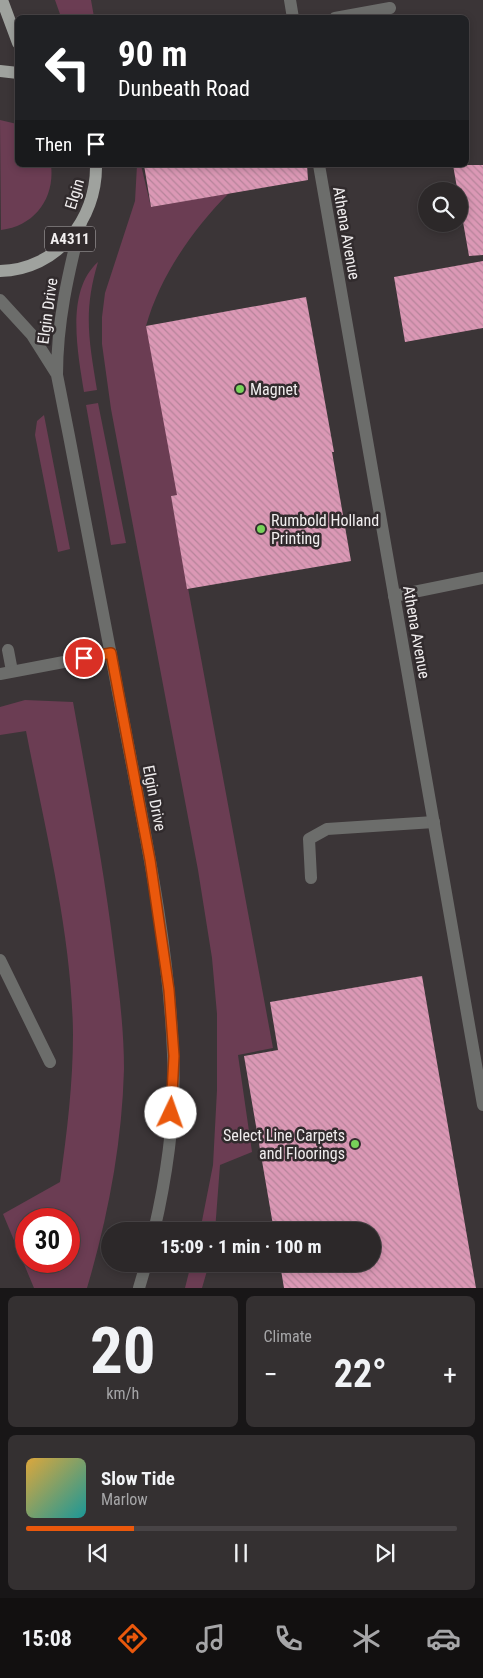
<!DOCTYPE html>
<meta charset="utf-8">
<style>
:root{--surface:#2c2829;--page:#343031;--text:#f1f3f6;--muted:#a6a6a8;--line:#484446;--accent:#ea580c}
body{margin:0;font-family:"Roboto Condensed",sans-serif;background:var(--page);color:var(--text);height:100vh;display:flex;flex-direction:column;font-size:19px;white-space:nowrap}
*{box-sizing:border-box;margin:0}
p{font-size:16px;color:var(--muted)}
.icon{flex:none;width:28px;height:28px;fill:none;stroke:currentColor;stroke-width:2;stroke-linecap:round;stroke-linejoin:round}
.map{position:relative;height:1288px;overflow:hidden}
.drawer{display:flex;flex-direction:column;gap:8px;padding:8px;background:#181617;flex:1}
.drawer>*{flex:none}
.guide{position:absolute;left:15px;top:15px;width:454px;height:152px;border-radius:8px;box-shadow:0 2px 8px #0003,0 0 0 1px var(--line);background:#202124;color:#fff;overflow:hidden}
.tools{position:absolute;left:418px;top:182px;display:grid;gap:10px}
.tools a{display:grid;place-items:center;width:50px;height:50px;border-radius:50%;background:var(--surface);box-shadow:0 2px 8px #0003,0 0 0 1px var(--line);font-size:25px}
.speed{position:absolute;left:15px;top:1208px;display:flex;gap:10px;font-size:25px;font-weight:700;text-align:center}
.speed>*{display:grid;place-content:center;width:65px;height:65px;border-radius:50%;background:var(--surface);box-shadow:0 2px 8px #0003,0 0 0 1px var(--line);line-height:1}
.speed .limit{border:8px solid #d22;background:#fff;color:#111}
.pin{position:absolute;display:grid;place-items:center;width:42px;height:42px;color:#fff;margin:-21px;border:2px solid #fff;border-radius:50%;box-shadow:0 1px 5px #0007}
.me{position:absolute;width:55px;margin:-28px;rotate:3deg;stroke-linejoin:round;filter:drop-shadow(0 0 4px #0008)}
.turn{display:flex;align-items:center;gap:18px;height:105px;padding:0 20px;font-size:22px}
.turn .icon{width:65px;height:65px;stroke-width:2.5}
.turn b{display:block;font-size:35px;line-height:42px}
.then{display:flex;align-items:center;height:48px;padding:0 20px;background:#0003;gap:10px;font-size:19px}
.big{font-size:38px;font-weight:700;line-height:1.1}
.drawer .tile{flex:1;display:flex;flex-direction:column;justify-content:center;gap:8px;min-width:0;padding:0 18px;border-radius:8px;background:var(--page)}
.drawer .dial{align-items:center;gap:0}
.dial b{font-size:65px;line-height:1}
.song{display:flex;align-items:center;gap:15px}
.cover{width:60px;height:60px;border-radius:8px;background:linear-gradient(135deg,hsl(40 70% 55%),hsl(180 70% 35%))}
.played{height:5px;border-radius:2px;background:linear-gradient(90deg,var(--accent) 25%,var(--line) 25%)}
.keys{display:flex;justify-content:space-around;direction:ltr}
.heat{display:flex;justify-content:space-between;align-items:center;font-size:28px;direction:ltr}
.drawer .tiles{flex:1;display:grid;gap:8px;grid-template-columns:1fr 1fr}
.tile:last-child{grid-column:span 2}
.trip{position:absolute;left:101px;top:1222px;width:280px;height:50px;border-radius:25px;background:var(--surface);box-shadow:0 2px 8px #0003,0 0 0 1px var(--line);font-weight:700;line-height:50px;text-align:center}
.tabs{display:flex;height:80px;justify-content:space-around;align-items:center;background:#121010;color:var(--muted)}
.tabs .icon{width:35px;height:35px}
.tabs .current{color:var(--accent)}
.tabs b{font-size:22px;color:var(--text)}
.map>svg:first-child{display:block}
.green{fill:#6b3d53;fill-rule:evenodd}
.building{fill:url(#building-back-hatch)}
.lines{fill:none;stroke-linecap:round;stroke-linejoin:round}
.lane{stroke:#6c6d6b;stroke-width:12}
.street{stroke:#6c6d6b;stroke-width:12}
.primary{stroke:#9fa29e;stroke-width:12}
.route-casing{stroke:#983908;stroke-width:12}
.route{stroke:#ea580c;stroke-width:9}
.poi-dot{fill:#77d259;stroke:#312b2d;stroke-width:2}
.labels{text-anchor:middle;stroke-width:5;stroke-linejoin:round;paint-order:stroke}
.shield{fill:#312b2d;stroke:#b7b4b5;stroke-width:1}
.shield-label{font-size:15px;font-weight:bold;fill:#f1eeef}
.street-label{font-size:16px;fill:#f1eeef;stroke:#312b2d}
.poi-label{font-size:16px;fill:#f1eeef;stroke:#312b2d;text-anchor:start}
</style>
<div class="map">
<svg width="483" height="1288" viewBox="0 0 483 1288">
<defs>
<pattern id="building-back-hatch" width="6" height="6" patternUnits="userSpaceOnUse" patternTransform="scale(1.25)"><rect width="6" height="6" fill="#db98b5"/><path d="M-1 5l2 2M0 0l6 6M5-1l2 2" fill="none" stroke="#b6849a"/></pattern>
</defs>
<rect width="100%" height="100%" fill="#3b3537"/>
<path class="green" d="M55 0H91L94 17H61Z
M0 120 17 124 18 165H51C55 198 35 226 1 230Z
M137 165H141L151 207 229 193C193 229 160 276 146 326L197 492 171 496 273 1048 238 1055 252 1152 220 1165 215 1231H200L213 1165 217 1090V1014L212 958 198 870 111 409 102 344V317L105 293 135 201Z
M98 262C83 312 89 340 97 390L84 392C78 354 65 291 98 262Z
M98 403 126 543 111 545 86 405Z
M44 415 70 549 58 552 35 435 37 421Z
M25 700 73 702C88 786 104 868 114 952 119 990 124 1030 124 1069 122 1144 108 1217 87 1288H34L3 1214 60 1182C67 1133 73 1083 73 1034 72 935 45 829 26 731L0 735V707ZM26 1219H69V1261H26Z
M191 1264H209L202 1288H185Z"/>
<path class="building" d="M144 165H307L308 180 151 207Z
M453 165H483V255L469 256Z
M483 261V328L405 342 394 277Z
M306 297 334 452H332L351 561 187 589 171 496 177 495 146 326Z
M422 976 476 1288H284L280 1264H372V1231H274L244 1056 278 1050 270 1002Z"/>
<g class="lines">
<path class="lane" d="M394 596 483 578
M8 650 12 671
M311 878 309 839 327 829 434 822
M0 960 50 1062"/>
<path class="street" d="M290 0 293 18
M335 18 390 8
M319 165 483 1105
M81 223C68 274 57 322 57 375 81 496 104 617 127 739 147 843 169 948 173 1054 176 1112 167 1175 154 1231
M0 300 32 335 56 373
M0 674 111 653
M139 1288 146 1264"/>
<path class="primary" d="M2 0 18 43
M0 71 18 73
M0 271C57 270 97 219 96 165"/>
</g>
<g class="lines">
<defs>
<path id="route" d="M84 658 111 653 150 860 169 990 174 1056 171 1113"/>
</defs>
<use href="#route" class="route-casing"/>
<use href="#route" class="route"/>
</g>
<g class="poi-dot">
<circle cx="240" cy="389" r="5"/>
<circle cx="261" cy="529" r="5"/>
<circle cx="355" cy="1144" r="5"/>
</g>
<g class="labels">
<rect class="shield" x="45" y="226.5" width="50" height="25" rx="4"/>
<g class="shield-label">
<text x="70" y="244">A4311</text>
</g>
<g class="street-label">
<text transform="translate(74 194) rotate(-73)" y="6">Elgin</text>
<text transform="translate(347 233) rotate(80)" y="6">Athena Avenue</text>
<text transform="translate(47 311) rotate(-82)" y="6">Elgin Drive</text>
<text transform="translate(417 632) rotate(80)" y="6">Athena Avenue</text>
<text transform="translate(155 798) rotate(79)" y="6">Elgin Drive</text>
</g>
<g class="poi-label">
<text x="250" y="395">Magnet</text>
<text x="271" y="526">Rumbold Holland<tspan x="271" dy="18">Printing</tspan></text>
<text x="345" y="1141" text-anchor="end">Select Line Carpets<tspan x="345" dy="18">and Floorings</tspan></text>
</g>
</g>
</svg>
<div class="tools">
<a><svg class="icon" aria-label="search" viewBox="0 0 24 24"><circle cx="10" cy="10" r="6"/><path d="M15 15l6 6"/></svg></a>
</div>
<div class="speed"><div class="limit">30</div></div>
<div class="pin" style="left:84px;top:658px;background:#d93025"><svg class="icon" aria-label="arrive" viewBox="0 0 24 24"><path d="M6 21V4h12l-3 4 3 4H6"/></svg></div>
<svg class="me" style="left:171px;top:1113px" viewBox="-20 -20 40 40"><circle r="19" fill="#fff"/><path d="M0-13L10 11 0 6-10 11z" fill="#ea580c"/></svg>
<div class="trip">15:09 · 1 min · 100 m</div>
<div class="guide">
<div class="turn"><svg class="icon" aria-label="left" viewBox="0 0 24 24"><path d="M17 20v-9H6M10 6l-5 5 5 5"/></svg><div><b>90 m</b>Dunbeath Road</div></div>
<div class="then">Then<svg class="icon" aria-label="arrive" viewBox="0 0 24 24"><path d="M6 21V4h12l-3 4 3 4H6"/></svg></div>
</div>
</div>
<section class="drawer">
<div class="tiles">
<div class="tile dial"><b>20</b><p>km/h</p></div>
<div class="tile"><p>Climate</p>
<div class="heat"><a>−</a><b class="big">22°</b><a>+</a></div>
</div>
<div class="tile">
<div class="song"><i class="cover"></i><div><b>Slow Tide</b><p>Marlow</p></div></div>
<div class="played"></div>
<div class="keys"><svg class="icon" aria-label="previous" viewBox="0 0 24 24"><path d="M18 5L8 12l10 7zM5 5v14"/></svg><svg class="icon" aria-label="pause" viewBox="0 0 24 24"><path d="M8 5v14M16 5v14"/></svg><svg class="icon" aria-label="next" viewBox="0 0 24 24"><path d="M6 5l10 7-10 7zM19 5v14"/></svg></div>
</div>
</div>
</section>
<nav class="tabs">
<b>15:08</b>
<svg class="icon current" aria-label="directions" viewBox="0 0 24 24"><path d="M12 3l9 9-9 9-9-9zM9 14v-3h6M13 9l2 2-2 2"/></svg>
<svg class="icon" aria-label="music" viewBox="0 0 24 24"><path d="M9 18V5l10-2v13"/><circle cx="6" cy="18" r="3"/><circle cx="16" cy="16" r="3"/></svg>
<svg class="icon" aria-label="phone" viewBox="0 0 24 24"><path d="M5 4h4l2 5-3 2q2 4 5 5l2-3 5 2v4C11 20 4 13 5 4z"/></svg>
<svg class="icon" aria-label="climate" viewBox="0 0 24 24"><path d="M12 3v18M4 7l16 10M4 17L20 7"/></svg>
<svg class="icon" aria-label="car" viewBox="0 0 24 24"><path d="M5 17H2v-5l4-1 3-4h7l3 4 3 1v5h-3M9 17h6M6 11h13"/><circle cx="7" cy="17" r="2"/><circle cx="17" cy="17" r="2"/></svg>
</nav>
